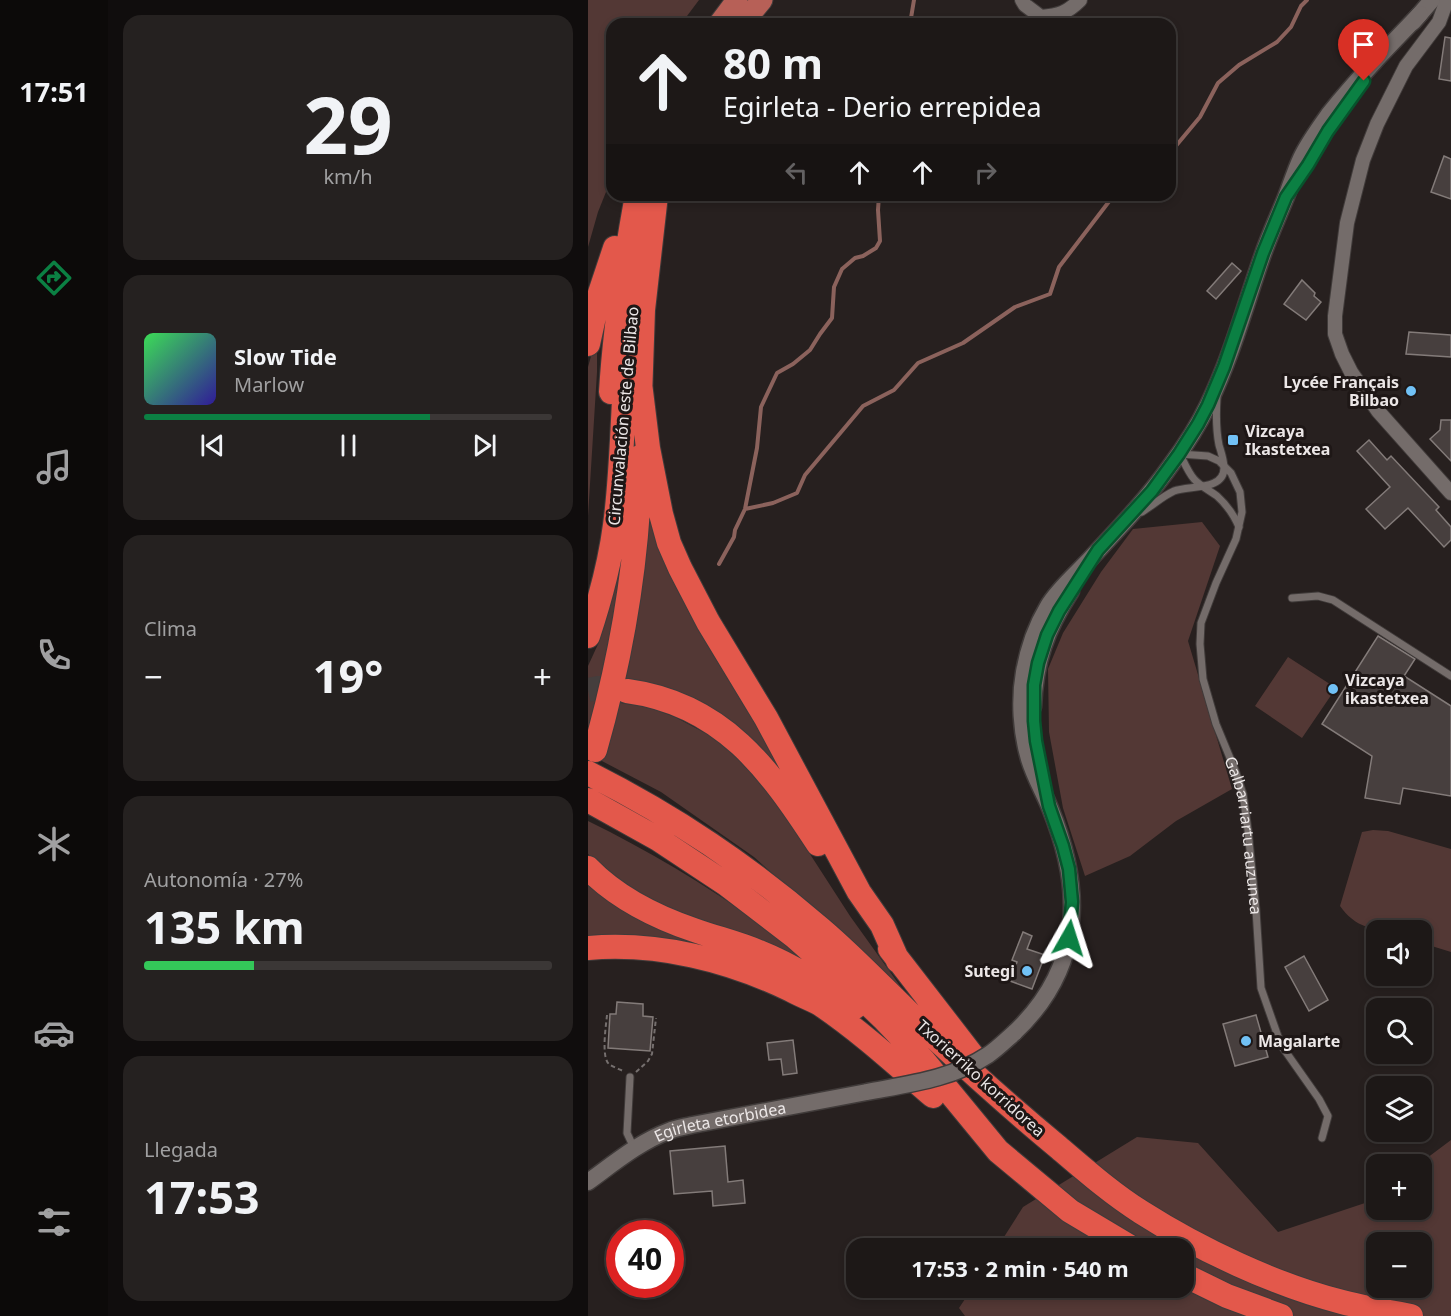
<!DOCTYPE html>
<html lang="es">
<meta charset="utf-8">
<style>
:root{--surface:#1d1817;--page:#252120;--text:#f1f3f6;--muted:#a0a0a1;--line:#3b3736;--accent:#0b8043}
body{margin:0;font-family:"Noto Sans",sans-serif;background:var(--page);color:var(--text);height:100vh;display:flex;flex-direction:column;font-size:22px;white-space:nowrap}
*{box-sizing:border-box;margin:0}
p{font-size:20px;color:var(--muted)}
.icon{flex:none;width:33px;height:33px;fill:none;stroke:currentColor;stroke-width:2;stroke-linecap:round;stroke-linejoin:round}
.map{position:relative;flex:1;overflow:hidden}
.side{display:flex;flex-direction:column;gap:15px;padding:15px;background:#100d0d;width:480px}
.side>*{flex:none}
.top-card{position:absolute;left:18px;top:18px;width:570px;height:183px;border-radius:18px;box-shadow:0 3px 9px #0003,0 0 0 2px var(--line);background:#1d1817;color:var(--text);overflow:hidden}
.buttons{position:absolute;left:778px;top:920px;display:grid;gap:12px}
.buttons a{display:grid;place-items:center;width:66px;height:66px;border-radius:12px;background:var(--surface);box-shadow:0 3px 9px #0003,0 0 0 2px var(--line);font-size:30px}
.speed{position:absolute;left:18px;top:1220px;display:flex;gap:12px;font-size:30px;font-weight:700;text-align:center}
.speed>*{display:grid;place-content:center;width:78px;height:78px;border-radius:50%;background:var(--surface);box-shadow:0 3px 9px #0003,0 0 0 2px var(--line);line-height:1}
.speed .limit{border:9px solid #d22;background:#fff;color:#111}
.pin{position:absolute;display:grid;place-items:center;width:51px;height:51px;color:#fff;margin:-62px -26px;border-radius:50% 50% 50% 0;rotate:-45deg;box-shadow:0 0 6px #0007}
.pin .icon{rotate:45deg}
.me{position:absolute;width:66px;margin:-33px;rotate:6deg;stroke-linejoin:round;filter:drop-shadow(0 0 4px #0008)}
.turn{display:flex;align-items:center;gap:21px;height:126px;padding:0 18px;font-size:27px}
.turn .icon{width:78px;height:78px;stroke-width:2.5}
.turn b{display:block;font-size:42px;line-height:51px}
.lanes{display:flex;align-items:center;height:57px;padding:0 18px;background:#0003;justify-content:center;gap:30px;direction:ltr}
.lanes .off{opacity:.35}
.big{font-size:45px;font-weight:700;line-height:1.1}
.side .tile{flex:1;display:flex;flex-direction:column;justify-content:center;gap:9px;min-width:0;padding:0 21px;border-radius:18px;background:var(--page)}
.side .dial{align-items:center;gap:0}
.dial b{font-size:78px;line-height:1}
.song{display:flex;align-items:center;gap:18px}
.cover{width:72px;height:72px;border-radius:9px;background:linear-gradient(135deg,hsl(130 70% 55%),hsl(250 70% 35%))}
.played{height:6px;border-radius:3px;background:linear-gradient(90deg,var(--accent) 70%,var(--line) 70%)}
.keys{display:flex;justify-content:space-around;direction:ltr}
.heat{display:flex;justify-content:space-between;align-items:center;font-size:33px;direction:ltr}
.charge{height:9px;border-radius:4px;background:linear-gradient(90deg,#34c759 27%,var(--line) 0)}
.trip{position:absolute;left:258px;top:1238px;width:348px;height:60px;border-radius:18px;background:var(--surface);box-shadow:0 3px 9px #0003,0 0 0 2px var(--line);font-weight:700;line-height:60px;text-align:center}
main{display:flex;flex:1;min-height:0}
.dock{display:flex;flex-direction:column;width:108px;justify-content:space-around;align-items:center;background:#0c0a09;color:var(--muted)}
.dock .icon{width:42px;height:42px}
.dock .selected{color:var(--accent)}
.dock b{font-size:27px;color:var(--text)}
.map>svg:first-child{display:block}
.green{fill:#533835;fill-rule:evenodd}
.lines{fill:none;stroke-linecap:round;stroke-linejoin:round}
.stream{stroke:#8b625c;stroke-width:4}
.building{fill:#473f3e;stroke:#837b79;stroke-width:1.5}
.motorway-tunnel{stroke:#453e3d;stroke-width:24;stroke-dasharray:24 12;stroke-linecap:butt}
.service-casing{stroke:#403b3a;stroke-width:9}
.minor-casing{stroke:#403b3a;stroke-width:16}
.tertiary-casing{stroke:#403b3a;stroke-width:19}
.primary-casing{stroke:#403b3a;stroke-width:23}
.motorway-casing{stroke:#403b3a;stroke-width:26}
.path{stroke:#756f6e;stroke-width:2;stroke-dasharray:4.5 3;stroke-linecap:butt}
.service{stroke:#746c6a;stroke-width:7}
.minor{stroke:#746c6a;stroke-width:14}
.tertiary{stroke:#746c6a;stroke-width:16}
.primary{stroke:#b76057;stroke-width:21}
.motorway{stroke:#e3584b;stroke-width:24}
.tertiary-bridge-casing{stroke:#403b3a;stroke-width:19;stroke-linecap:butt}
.tertiary-bridge{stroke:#746c6a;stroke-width:16}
.route-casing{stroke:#07532c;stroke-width:15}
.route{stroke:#0b8043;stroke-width:10}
.poi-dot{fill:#71c1f5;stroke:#1e1716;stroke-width:2}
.labels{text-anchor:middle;stroke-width:6;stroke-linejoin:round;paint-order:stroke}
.poi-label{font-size:16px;font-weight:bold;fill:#ece7e7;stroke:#1e1716;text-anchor:start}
.street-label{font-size:16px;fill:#ece7e7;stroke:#1e1716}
</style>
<main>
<nav class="dock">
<b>17:51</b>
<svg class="icon selected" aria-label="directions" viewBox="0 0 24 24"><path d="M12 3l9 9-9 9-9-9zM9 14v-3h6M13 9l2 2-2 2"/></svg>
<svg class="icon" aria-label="music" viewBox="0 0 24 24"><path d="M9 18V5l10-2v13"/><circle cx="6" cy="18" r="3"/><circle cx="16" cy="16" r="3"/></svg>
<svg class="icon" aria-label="phone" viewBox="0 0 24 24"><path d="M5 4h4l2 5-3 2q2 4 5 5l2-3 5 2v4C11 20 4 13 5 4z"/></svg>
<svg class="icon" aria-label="climate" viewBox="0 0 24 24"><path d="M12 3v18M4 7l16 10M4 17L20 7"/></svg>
<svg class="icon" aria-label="car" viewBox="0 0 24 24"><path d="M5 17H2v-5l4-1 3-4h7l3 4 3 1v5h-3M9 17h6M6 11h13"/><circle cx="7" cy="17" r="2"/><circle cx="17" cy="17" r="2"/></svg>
<svg class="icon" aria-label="filters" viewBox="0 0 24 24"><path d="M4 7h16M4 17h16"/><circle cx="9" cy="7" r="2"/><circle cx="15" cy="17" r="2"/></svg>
</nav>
<section class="side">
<div class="tile dial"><b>29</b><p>km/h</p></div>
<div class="tile">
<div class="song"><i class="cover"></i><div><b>Slow Tide</b><p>Marlow</p></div></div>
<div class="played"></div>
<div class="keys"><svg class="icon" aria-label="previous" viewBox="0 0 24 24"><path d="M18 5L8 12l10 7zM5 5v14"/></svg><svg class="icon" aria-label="pause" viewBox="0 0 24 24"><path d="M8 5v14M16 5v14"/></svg><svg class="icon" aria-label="next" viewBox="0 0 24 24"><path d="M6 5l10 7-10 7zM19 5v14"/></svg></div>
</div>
<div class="tile"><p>Clima</p>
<div class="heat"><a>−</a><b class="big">19°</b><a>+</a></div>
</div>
<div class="tile"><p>Autonomía · 27%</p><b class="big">135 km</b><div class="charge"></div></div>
<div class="tile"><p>Llegada</p><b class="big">17:53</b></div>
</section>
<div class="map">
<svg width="863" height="1316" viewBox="0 0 863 1316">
<rect width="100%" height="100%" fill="#27201f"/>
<path class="green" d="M0 0H111L93 24H24V177L10 212 0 247Z
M9 335V372L0 516V367Z
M59 494 217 812 67 687 38 679 33 703 60 707 87 717 121 735 148 755 178 786 262 916 315 990 166 857 73 792 12 760Z
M614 522 632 546 600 641 644 789 588 821 542 856 497 876 475 808 461 732 460 669 475 633 513 572 545 529Z
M40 541 0 753V666L11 642 29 568Z
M700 657 748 688 714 738 667 706Z
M0 821C59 850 117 884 171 923 191 937 209 954 228 970L84 916 28 884 0 854Z
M785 830 800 831 863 849V952L834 943V930C801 930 773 936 752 906L774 832Z
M0 880 163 960 242 1004 0 938Z
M549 1137 610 1143 690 1232 783 1201 789 1197V1209H834V1164H831L863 1140V1316H377L371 1308 385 1287H596V1248H409L435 1207ZM789 1242H834V1287H789Z"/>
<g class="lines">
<path class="stream" d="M322 24 326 0
M582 151 587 147 612 117 630 83 651 65 689 42 703 27 713 6 719 0
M157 509 185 503 209 493 217 475 275 406 306 390 330 363 375 343 427 307 462 294 471 267 526 195
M131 564 146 537 147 530 157 509 169 448 173 407 189 373 205 364 222 350 232 334 244 318 246 287 254 269 267 258 275 256 288 248 292 241 290 210 291 195"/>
</g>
<path class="building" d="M857 37 863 38V81L851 79Z
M856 156 863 159V199L843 192Z
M644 263 653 271 628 299 619 291Z
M714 280 727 293 726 296 733 302 718 320 696 304Z
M821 332 863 335V357L818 354Z
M853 420H863V461L842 439 852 430Z
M781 440 799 460 803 456 851 507 848 510 863 527V540L856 547 820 508 797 529 778 509 802 487 769 451Z
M790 636 827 659 816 676 863 706V796L815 788 812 804 777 798 784 756 734 724Z
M435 932 444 936 439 949 457 955 444 989 422 981 429 962 424 960Z
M716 956 740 1000 721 1011 697 967Z
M29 1002 55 1004V1016L65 1017 62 1051 20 1048 22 1014H28Z
M668 1015 680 1057 647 1066 635 1024Z
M205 1040 209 1073 195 1075 193 1059 181 1060 179 1043Z
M137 1146 140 1182 155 1180 157 1203 125 1206 124 1191 86 1194 82 1151Z"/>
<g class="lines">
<path class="motorway-tunnel" d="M0 690 10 688 39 691"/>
<defs>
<g id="service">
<path id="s1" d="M592 454 620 456 631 461 643 473 652 492 654 512 648 539 628 583 613 623 612 644 615 679 628 724 647 770 655 794 660 830 668 910 673 988 693 1045 731 1099 740 1116 734 1138"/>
<path d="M592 454C596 462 600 472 606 479 612 486 621 490 629 496 639 505 646 515 651 527"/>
<path d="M554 512C565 505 575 496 586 491 601 485 636 491 636 468 636 460 633 452 631 445 628 430 628 414 629 398"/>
<path d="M704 598 730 596 745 600 863 676"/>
<path d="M42 1077 39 1133 46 1148"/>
</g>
<path id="minor" d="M434 0 437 5 453 17C471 15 479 13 492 0
M859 0 851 22 818 66 789 124 775 160 759 223 747 316V334L754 354 763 372 790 411 863 493"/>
<g id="tertiary">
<path d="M825 22 844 0"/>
<path d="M445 707C447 661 458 630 483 591"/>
<path d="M426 1033C495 968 496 891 462 808 455 791 446 776 441 759 433 732 431 700 436 672 440 649 448 626 460 606 470 589 489 573 503 558 531 528 559 499 583 465 597 446 610 426 620 405 643 358 657 306 674 257 681 236 690 217 698 197 703 184 707 171 713 158 720 143 731 128 741 114 769 79 800 47 832 14"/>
<path id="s2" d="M0 1182C25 1164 51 1142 81 1131 88 1128 96 1127 104 1125L279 1092"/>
</g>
<path id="primary" d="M131 24 149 0
M154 24 174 0"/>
<path id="motorway" d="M0 344 10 299 27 248
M52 383 60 448 73 514 81 543 92 568 120 622 178 718 271 892 294 925 310 961
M23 392C27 325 37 261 49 195
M52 398 55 310 68 195
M0 636C12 600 22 563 27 525 34 474 34 422 38 370
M39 691C135 704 181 769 230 844
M7 750C34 655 51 556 52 457
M0 773C87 817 160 866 233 929 273 963 308 1002 346 1037 386 1075 428 1112 470 1147 497 1170 523 1193 553 1212 611 1249 687 1285 754 1302 777 1308 800 1312 823 1316
M0 800 70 839 138 884 207 937 250 975 295 1018 336 1061 410 1151 482 1211 544 1248
M0 868C29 898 68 917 106 930 128 938 150 943 171 952 206 966 236 986 267 1007
M0 948C70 942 141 960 203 990 212 995 223 999 232 1004 272 1031 308 1064 345 1096
M302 949 387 1059
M596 1275 639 1296 693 1316"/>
</defs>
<use href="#service" class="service-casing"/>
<use href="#minor" class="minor-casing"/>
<use href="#tertiary" class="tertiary-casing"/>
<use href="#primary" class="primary-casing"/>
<use href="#motorway" class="motorway-casing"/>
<path class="path" d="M19 1015C18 1026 13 1057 21 1064 25 1067 31 1069 35 1071
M48 1072 60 1061 64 1054 68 1018"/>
<use href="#service" class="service"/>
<use href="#minor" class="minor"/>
<use href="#tertiary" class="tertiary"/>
<use href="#primary" class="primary"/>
<use href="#motorway" class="motorway"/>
<defs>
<path id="tertiary-bridge" d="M279 1092C321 1084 364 1079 400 1055 409 1049 417 1041 426 1033"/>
</defs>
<use href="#tertiary-bridge" class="tertiary-bridge-casing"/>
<use href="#tertiary-bridge" class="tertiary-bridge"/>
</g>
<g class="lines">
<defs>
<path id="route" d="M481 938 484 902 481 869 475 846 461 806 448 741 446 721V685L450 663 459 635 471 611 510 550 564 491 591 454 610 424 620 405 636 367 675 253 698 197 720 165 740 131 776 81"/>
</defs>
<use href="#route" class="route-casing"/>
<use href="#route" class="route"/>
</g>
<g class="poi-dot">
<circle cx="823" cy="391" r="6"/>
<rect x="639" y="434" width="12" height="12" rx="3"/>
<circle cx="745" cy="689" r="6"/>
<circle cx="439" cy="971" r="6"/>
<circle cx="658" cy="1041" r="6"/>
</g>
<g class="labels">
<g class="poi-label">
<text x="811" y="388" text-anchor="end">Lycée Français<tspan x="811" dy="18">Bilbao</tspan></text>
<text x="657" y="437">Vizcaya<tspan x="657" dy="18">Ikastetxea</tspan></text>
<text x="757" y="686">Vizcaya<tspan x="757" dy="18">ikastetxea</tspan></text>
<text x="427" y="977" text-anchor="end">Sutegi</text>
<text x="670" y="1047">Magalarte</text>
</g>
<g class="street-label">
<text transform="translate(35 416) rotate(-85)" y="6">Circunvalación este de Bilbao</text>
<text dy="6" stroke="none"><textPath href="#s1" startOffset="436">Galbarriartu auzunea</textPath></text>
<text transform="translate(393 1078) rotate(42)" y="6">Txorierriko korridorea</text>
<text dy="6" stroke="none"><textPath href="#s2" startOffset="148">Egirleta etorbidea</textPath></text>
</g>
</g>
</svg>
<div class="buttons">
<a><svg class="icon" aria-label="sound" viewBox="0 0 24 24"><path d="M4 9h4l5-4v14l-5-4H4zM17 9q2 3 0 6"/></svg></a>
<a><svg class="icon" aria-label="search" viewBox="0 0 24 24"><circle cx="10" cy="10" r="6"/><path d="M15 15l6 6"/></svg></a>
<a><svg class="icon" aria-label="layers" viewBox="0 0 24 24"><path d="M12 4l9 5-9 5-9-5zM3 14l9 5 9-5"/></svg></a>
<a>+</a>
<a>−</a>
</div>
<div class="speed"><div class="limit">40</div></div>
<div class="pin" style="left:776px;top:81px;background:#d93025"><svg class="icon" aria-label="arrive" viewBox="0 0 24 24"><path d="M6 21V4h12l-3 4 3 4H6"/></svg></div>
<svg class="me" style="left:481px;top:938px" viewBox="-20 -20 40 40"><path d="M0-17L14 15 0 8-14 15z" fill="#0b8043" stroke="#fff" stroke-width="4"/></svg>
<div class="trip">17:53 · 2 min · 540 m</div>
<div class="top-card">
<div class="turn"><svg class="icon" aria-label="ahead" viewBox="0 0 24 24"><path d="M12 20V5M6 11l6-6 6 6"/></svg><div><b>80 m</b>Egirleta - Derio errepidea</div></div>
<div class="lanes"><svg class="icon off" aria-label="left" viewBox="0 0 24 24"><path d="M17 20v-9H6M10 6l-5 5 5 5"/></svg><svg class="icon" aria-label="ahead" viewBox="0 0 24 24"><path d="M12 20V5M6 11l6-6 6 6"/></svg><svg class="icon" aria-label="ahead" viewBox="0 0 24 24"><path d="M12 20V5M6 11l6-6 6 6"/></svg><svg class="icon off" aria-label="right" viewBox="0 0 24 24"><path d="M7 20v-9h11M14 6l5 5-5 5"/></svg></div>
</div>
</div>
</main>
